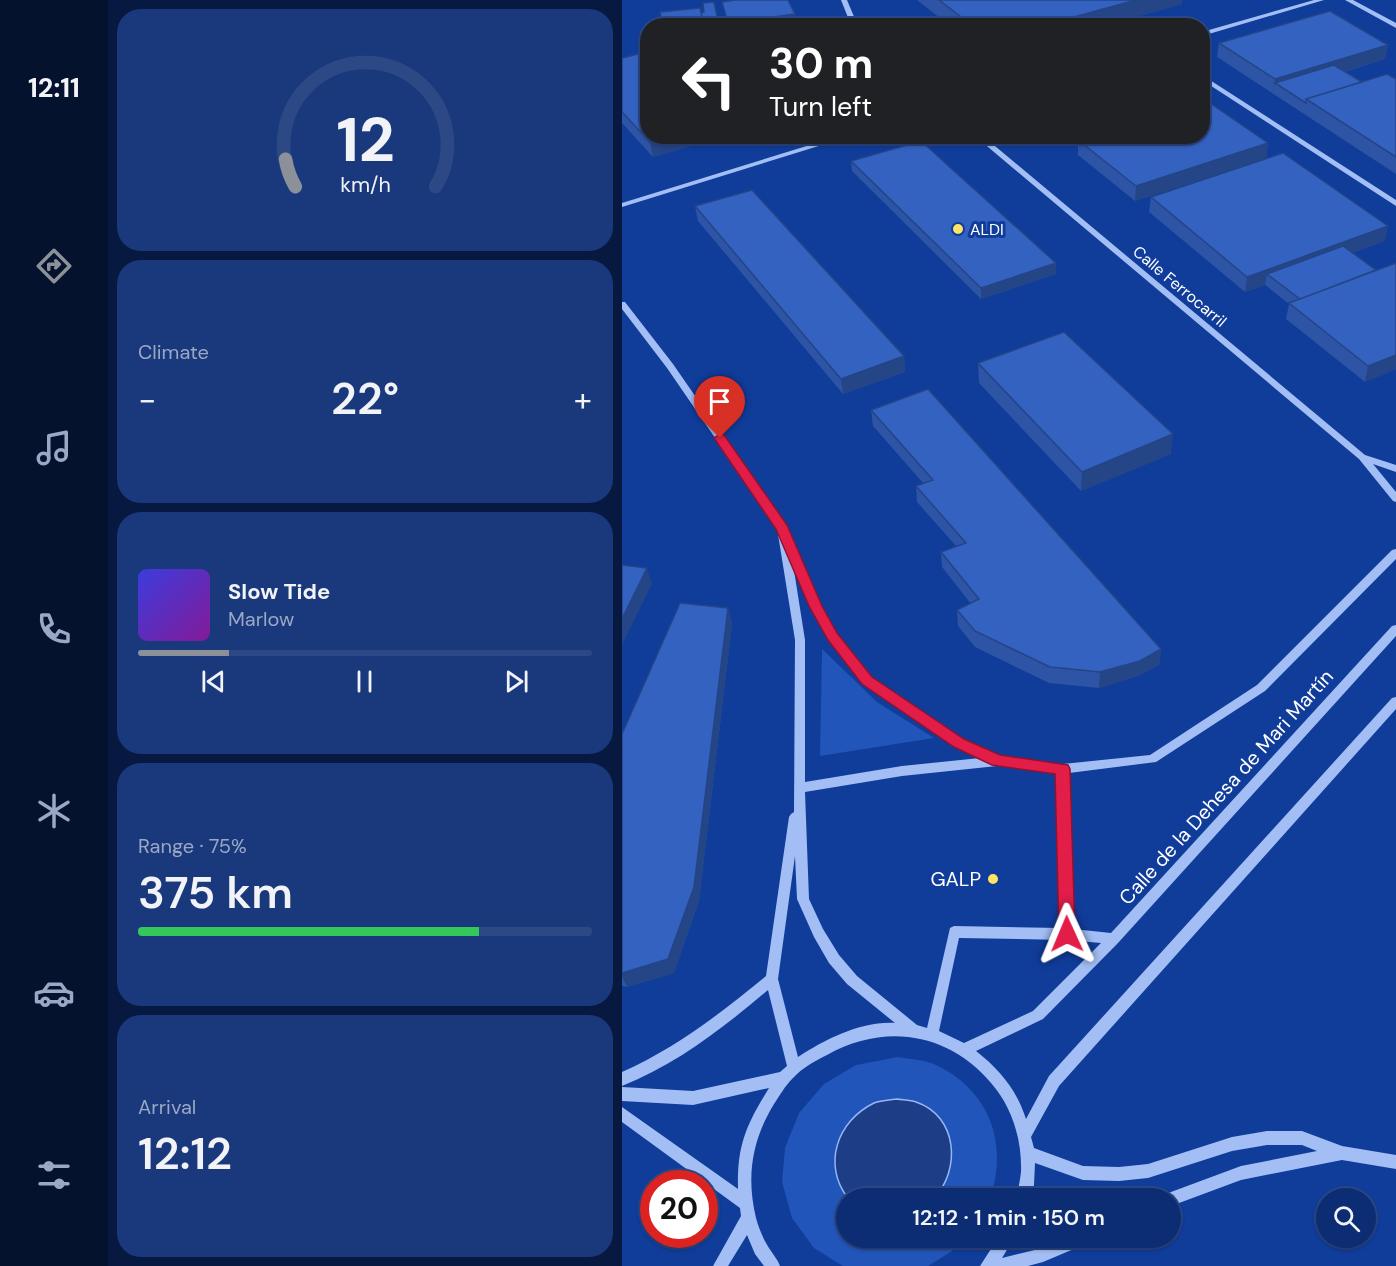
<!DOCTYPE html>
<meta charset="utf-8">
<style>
:root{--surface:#0c2d74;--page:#1a397c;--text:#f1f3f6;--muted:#9aa8c5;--line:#2c4986;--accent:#8c9099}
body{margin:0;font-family:"DM Sans",sans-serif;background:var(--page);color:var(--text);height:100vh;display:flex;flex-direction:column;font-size:22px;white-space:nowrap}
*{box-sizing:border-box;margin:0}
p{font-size:20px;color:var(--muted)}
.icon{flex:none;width:33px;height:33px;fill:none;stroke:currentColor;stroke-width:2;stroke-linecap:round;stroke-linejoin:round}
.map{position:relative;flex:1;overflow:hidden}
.sheet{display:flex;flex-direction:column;gap:9px;padding:9px;background:#071940;width:514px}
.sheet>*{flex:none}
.top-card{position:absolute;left:18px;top:18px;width:570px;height:126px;border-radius:24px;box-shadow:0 2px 4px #0004,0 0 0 2px var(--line);background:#202124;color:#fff;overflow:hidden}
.buttons{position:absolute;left:694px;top:1188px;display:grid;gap:12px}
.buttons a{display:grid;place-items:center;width:60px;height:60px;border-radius:50%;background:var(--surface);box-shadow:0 2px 4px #0004,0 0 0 2px var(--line);font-size:30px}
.speed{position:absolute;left:18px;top:1170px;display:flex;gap:12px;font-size:30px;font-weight:700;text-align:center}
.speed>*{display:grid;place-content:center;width:78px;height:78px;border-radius:50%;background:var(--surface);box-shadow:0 2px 4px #0004,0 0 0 2px var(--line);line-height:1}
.speed .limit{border:9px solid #d22;background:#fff;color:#111}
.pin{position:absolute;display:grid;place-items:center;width:51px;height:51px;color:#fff;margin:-62px -26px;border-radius:50% 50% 50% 0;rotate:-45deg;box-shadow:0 0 6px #0007}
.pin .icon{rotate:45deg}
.me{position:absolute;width:66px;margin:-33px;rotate:359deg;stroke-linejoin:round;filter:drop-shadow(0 0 4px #0008)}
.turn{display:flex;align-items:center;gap:21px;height:126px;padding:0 30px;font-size:27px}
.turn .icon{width:78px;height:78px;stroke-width:2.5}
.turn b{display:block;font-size:42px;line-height:51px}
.big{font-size:45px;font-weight:600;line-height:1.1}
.sheet .tile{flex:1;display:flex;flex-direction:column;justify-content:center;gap:9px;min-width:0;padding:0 21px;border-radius:24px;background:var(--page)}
.sheet .dial{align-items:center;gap:0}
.dial svg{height:156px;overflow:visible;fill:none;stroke:var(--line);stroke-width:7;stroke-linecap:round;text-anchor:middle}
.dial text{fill:var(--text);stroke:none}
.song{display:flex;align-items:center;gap:18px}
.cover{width:72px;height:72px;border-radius:9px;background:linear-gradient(135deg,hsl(240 70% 55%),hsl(290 70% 35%))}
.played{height:6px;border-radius:3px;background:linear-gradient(90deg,var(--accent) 20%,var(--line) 20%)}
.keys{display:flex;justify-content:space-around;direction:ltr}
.heat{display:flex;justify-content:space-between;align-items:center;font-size:33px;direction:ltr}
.charge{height:9px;border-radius:4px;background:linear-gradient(90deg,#34c759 75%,var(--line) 0)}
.trip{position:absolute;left:214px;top:1188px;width:345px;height:60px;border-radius:30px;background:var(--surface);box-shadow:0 2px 4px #0004,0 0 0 2px var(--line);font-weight:600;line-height:60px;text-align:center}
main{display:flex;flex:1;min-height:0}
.dock{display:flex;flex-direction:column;width:108px;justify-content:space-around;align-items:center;background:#05122e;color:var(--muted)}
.dock .icon{width:42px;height:42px}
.dock .on{color:var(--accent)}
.dock b{font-size:27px;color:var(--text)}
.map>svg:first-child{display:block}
.green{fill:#2255b9}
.water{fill:#1d3e86;stroke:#94b7f8;stroke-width:1.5}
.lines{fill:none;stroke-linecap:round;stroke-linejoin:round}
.minor{fill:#a2bef5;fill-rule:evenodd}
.wall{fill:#2d54a5}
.shaded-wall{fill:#244586}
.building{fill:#3462c0;stroke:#244586;stroke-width:1.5}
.route{fill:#e11d48;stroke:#92132f;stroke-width:1.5}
.poi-dot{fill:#ffe566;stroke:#103c9a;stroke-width:2}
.labels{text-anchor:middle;stroke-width:6;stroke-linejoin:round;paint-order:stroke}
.far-poi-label{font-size:16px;fill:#fff;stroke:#103c9a;text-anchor:start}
.far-street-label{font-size:16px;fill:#fff;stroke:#103c9a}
.street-label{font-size:20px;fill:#fff;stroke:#103c9a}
.poi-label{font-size:20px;fill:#fff;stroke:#103c9a;text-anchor:end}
</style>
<main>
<nav class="dock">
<b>12:11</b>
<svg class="icon on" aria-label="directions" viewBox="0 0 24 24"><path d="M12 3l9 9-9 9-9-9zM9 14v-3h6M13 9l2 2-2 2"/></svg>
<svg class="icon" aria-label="music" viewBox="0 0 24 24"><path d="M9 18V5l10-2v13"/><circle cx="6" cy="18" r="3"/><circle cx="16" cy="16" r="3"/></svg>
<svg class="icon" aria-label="phone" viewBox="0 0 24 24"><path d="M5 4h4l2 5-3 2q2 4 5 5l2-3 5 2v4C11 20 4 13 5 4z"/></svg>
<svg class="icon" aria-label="climate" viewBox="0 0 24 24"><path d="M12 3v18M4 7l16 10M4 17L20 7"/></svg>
<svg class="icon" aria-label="car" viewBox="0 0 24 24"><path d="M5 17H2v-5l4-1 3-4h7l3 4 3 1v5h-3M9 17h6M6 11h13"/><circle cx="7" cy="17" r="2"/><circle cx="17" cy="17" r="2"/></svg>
<svg class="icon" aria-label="filters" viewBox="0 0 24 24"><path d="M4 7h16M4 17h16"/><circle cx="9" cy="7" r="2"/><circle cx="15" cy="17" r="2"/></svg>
</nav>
<section class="sheet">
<div class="tile dial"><svg viewBox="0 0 100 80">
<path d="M14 69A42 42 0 1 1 86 69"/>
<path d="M14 69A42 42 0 0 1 9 55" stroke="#8c9099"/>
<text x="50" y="56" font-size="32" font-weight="700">12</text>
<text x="50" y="72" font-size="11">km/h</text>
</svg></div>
<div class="tile"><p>Climate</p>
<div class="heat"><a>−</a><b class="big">22°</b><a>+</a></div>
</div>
<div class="tile">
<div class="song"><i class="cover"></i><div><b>Slow Tide</b><p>Marlow</p></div></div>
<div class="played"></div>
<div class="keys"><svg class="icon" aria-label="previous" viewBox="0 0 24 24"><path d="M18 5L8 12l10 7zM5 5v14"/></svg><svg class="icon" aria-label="pause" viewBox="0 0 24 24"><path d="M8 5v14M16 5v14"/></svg><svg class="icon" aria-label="next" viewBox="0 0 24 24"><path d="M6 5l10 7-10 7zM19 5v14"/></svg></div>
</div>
<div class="tile"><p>Range · 75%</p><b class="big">375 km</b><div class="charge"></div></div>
<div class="tile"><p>Arrival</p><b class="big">12:12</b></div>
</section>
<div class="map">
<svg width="774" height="1266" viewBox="0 0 774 1266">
<rect width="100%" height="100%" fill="#103c9a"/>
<path class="green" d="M200 649 255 702 312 738 198 756Z
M276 1057C288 1059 302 1060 312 1064 367 1089 387 1143 368 1198H225V1238H345L338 1246 306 1266H221L192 1248 170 1218 160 1182 163 1148 177 1113 202 1084 234 1065Z"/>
<path class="water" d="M275 1099C281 1100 288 1100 294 1102 336 1116 339 1170 312 1198H226C200 1165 215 1121 252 1103 259 1100 268 1100 275 1099Z"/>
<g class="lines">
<path class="minor" d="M219 0H225L233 19 239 26H232L227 20Z
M692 0H702L580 36V32Z
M723 0H731L774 23V28Z
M580 75 774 200V206L580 80Z
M217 136H229L0 207V203Z
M353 136H361L743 455 774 465V472L751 464 774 492V502L771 501 737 459Z
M0 302H3L51 364 163 526 167 541 172 544 199 606 214 633 249 678 341 740 377 757 441 764 528 755 635 685 770 550 774 549V559L643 691 534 762 447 773 451 929 489 933 770 626 774 625V636L496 943 421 1019 354 1051C377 1069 395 1090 404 1119L427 1076 770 698 774 697V709L437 1086 409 1137 412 1148 461 1166 497 1167 526 1164 610 1137 645 1131H680L720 1146 774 1155V1169L720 1160 619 1180 549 1206V1198H542L544 1194 549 1192 619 1166 695 1151 680 1145H645L610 1151 526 1178 497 1181 461 1180 413 1163 412 1185 408 1198H394C396 1190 398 1181 399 1172 400 1139 390 1107 369 1083 326 1032 262 1023 205 1055 193 1061 180 1068 171 1078 163 1086 158 1095 152 1104 130 1140 124 1176 134 1218 137 1229 142 1241 149 1251 152 1256 156 1260 158 1266H142L133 1254 125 1235 106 1266H91L119 1216 118 1208 0 1122V1107L116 1189C115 1145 124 1125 147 1088L71 1105 0 1101V1087L71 1091 158 1072 165 1066 146 990C101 1028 55 1064 0 1086V1072C54 1048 99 1013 144 976L167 817 169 814 172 812 173 640 155 528 45 368 0 309ZM171 564 189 606 206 639 241 684 333 746 358 758 280 766 183 782V640ZM375 766 435 773 439 928 332 926 328 928 305 1028 295 1025 235 976 217 955 201 929 187 899 183 792 280 776ZM173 856 175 899 192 937 207 963 225 984 273 1023C239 1021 204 1039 176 1057L156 979ZM337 938 445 940 479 943 411 1011 342 1043 317 1031Z
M376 1238H392L380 1258 421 1248 445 1238H468L466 1243 421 1262 406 1266H358Z"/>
</g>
<path class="wall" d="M295 0H560V4L482 26H328Z
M597 43 766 45 763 59 723 72 739 82 774 79V174L595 57Z
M0 58 90 140 31 157 0 123Z
M456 140 646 143 644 158 513 201 456 155Z
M229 161 434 263V274L359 299 230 171Z
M529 197 763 241 730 253 754 270 774 263V369L743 382 664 319 667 304 643 285 623 292 527 212Z
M73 206 282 356 283 372 221 394 76 221Z
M356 363 549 454 459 491 357 383Z
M249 410 539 649 537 665 516 676 477 688 427 683 353 647 336 626 335 610 349 604 320 567 319 552 334 546 295 502 294 486 301 483 251 426Z
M106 608 110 624 77 901 52 973 5 987 0 986V734Z"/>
<path class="shaded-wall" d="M514 0H560V4L482 26H419Z
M173 14 174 24 165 26H106V23Z
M766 45 763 59 663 90 653 83 651 93 653 79Z
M47 136H89L90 140 31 157 28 142Z
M646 143 644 158 513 201 514 186Z
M766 226 763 241 654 281 645 274 643 285 623 292 625 277Z
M434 263V274L359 299V288Z
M774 355V369L743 382 746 366Z
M282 356 283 372 221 394 219 379Z
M551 434 549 454 459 491 460 472Z
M25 568 30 584 0 645V619Z
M106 608 110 624 77 901 52 973 5 987 0 976V973Z
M539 649 537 665 516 676 477 688 478 672Z"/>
<path class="building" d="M113 0H166L173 14 106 23 100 2Z
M317 0H514L419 26H351Z
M92 2 97 26H82L79 13 82 12 81 3Z
M78 8 82 26H41L38 12Z
M708 11 766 45 653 79 597 43Z
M16 54 26 63V136H47L28 142 0 112V58Z
M712 65 740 82 684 99V103L653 83Z
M765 74 774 79V157L684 99Z
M585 101 646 143 514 186 456 140 467 136H580V102Z
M299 141 434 263 359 288 229 161Z
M661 153 766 226 625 277 529 197Z
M130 190 282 356 219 379 73 206Z
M721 246 754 270 678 299 645 274Z
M774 263V355L746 366 667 303Z
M442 332 551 434 460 472 356 363Z
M306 389 539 649 518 661 478 672 428 667 353 631 335 610 357 599 319 552 344 543 294 486 311 480 249 410Z
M0 565 25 568 0 619Z
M58 603 106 608 72 887 46 959 0 973V734Z"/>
<path class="route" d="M98 434 102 435 165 525 200 606 215 633 250 677 342 739 378 755 446 765 448 769 453 934 451 939 445 941 439 939 437 934 433 774 370 765 332 747 240 684 206 640 187 606 154 529 92 438Z"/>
<g class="poi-dot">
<circle cx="336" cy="229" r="6"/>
<circle cx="371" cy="879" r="6"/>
</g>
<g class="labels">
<g class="far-poi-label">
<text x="348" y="235">ALDI</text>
</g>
<g class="far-street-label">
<text transform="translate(558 286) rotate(40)" y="6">Calle Ferrocarril</text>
</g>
<g class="street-label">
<text transform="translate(604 787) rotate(-48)" y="7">Calle de la Dehesa de Mari Martín</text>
</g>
<g class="poi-label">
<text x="359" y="886">GALP</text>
</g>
</g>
</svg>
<div class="buttons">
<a><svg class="icon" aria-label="search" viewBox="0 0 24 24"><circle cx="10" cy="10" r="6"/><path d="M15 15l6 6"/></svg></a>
</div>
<div class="speed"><div class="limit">20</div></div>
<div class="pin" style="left:98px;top:438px;background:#d93025"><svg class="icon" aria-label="arrive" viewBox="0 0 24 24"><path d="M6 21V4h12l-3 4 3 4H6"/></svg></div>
<svg class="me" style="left:445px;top:934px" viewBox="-20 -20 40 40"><path d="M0-17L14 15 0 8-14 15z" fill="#e11d48" stroke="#fff" stroke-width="4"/></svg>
<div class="trip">12:12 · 1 min · 150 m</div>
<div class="top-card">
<div class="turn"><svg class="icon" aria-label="left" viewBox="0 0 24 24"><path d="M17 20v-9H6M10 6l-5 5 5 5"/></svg><div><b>30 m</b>Turn left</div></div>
</div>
</div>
</main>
